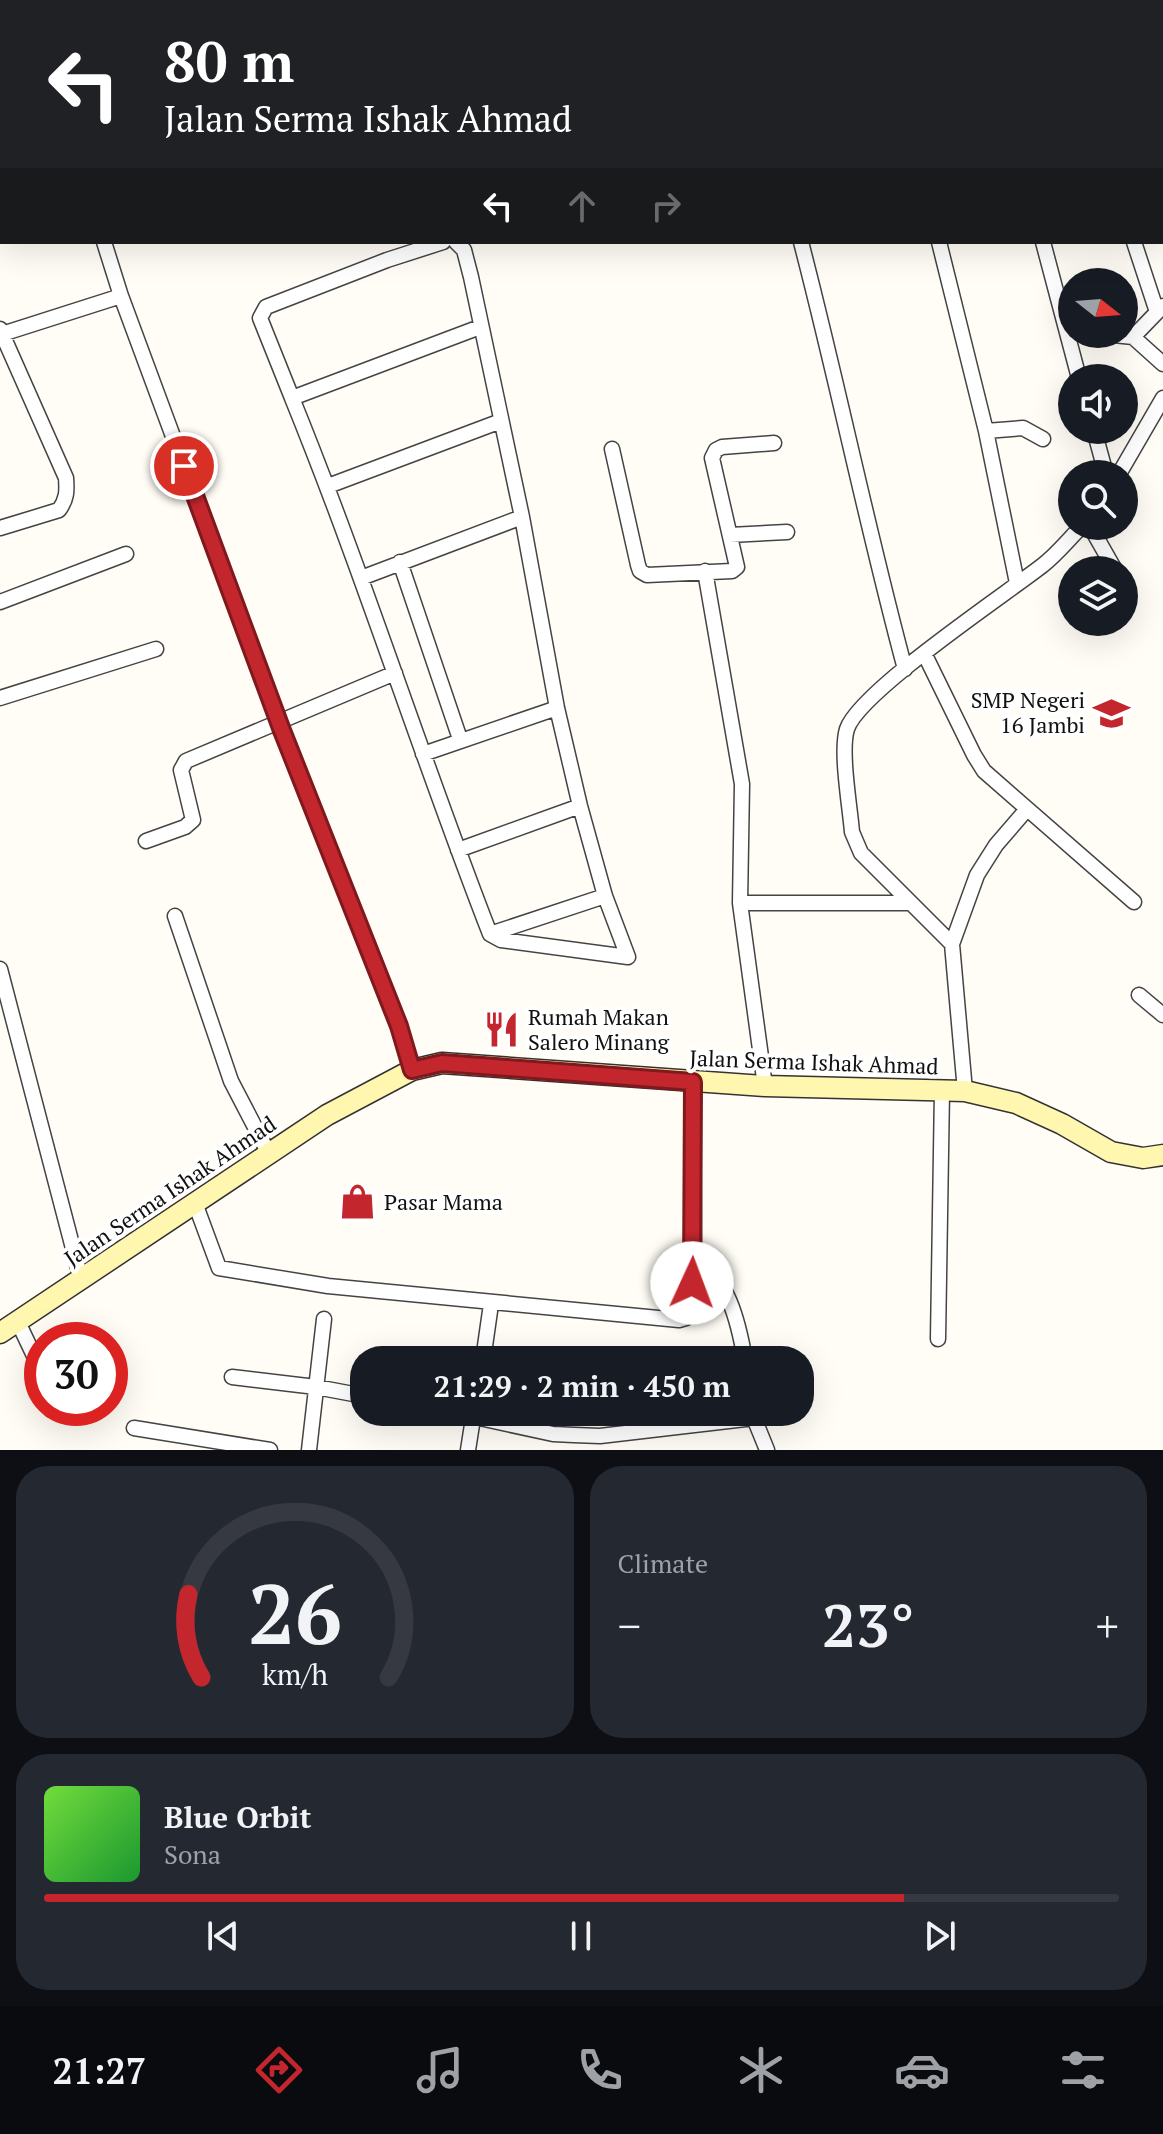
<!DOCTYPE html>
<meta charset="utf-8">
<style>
:root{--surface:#171b24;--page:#242831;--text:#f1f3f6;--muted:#9ea1a6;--line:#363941;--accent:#c4262e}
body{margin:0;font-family:"PT Serif",serif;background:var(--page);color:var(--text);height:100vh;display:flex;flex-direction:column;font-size:30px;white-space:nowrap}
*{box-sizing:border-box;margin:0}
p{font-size:26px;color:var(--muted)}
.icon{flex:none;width:44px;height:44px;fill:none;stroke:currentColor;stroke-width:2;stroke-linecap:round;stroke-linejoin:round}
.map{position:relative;height:1450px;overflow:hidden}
.panel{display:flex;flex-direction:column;gap:16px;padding:16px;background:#0d0f14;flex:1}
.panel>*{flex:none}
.guide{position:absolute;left:0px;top:0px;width:1164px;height:244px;box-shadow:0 8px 32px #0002;background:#202124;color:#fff;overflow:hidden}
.needle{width:52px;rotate:107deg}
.buttons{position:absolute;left:1058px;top:268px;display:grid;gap:16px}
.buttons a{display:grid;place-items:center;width:80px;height:80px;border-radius:50%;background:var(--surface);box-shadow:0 8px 32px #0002;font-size:40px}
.speed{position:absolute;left:24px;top:1322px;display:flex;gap:16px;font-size:40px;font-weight:700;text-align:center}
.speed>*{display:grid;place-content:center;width:104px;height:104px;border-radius:50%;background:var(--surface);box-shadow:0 8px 32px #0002;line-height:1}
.speed .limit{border:12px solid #d22;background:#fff;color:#111}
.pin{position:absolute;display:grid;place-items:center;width:68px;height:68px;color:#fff;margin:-34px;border:4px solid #fff;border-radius:50%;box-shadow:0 2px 8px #0007}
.me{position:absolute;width:88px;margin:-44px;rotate:2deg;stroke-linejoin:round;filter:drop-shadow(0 0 6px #0008)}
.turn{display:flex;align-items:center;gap:28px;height:168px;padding:0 32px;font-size:36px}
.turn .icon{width:104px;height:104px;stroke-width:2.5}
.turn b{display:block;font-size:56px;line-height:68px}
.lanes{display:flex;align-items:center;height:76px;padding:0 32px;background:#0003;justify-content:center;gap:40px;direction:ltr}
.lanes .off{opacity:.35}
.big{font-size:60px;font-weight:700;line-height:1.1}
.panel .widget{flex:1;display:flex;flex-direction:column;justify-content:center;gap:12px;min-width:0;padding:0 28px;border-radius:32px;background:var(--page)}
.panel .dial{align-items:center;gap:0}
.dial svg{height:208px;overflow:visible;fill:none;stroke:var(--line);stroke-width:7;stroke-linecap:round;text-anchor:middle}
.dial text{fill:var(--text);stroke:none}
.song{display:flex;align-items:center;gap:24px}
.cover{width:96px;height:96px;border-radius:12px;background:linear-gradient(135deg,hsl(100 70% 55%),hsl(130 70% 35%))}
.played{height:8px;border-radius:4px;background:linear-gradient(90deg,var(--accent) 80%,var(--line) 80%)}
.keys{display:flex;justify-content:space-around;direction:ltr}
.heat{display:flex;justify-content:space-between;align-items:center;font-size:44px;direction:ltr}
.panel .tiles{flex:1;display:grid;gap:16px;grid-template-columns:1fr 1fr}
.widget:last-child{grid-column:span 2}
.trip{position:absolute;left:350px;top:1346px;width:464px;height:80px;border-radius:32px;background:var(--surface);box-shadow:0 8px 32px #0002;font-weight:700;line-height:80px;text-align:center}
.tabs{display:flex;height:128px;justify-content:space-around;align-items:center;background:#090b0e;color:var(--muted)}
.tabs .icon{width:56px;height:56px}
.tabs .on{color:var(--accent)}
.tabs b{font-size:36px;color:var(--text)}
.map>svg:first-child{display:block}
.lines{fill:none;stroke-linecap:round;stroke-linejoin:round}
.street-casing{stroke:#444;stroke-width:17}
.secondary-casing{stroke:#333;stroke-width:23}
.street{stroke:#fff;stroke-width:14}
.secondary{stroke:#fff6b0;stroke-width:20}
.route-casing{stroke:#7f191e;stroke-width:20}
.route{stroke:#c4262e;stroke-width:14}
.labels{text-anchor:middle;stroke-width:8;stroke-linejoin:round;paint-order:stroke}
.poi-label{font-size:22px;fill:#111;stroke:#fff;text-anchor:start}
.street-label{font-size:22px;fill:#111;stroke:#fff}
</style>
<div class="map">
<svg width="1163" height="1450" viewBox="0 0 1163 1450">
<rect width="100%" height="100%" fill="#fffdf5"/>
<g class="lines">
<defs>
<path id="street" d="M125 0 128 2
M395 0 396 2
M1107 0 1112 2
M246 2 248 0
M1162 23H1163
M0 53 2 54
M0 94 2 96
M1162 103H1163
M104 242 121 296 281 728 399 1026 412 1070
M456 242 464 250 471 277 522 517 557 708 580 806 605 896 628 957 501 940 490 934C421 757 364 575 292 398L480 327
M801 242C838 384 867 528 905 669
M939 242 986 431 1017 583
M1043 242 1079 378
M1134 242 1157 312
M0 329 66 478C67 491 67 499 59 510L0 528
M2 334 121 296
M1104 334 1133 337 1163 364
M1133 337 1163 306
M292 398 260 318 266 307 387 260 443 242
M1094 430 1106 474
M986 431 1023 428 1043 439
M612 449 638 565 640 571 647 575 732 571 737 567 712 458 716 450 722 447 774 443
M1119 474 1163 398
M328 486 501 421
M1090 526 1115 570
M730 535 787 532
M400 562 460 739
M705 571 742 784 740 903 765 1086
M361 578 522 517
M0 602 126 554
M925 655 974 755 984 771 1134 902
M0 698 156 649
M423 754 557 708
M146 841 185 827 193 820 181 770 186 761 395 673
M458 850 580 806
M740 903H911
M175 916 231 1081 269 1154
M490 934 605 896
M952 944 861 853 852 832C850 807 840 751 847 729 859 692 1006 594 1043 565 1057 554 1069 539 1082 526
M0 969 81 1279
M1139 995 1163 1015
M965 1091 952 944 977 875 996 845 1027 809
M195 1203 219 1268 328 1286 679 1320 686 1318 691 1312 694 1254 693 1082
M694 1254C728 1280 738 1319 745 1360
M18 1322 37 1362 42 1379
M938 1339 942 1090
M483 1360 490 1311
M232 1377 316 1387 364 1396
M50 1408 51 1410
M452 1412 553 1434 574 1435 600 1436 754 1418 767 1450
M134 1428 270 1450
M309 1450 324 1319
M468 1450 474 1412"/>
<path id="secondary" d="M0 1333 327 1115 412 1070 442 1063 765 1086 965 1091 1016 1103 1062 1124 1111 1152 1143 1158 1163 1155"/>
</defs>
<use href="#street" class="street-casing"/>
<use href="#secondary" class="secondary-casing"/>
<use href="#street" class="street"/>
<use href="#secondary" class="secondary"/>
</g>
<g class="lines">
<defs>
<path id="route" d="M184 466 281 728 399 1026 412 1070 442 1063 693 1082 692 1283"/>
</defs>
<use href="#route" class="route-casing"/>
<use href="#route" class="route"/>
</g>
<defs>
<symbol id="school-bare" viewBox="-9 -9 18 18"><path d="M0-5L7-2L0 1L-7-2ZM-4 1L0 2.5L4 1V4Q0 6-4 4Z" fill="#c4262e" stroke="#fff" stroke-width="2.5" paint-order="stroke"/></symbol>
<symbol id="restaurant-bare" viewBox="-9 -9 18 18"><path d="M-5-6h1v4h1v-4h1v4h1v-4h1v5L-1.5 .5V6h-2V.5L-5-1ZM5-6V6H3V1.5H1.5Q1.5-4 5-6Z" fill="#c4262e" stroke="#fff" stroke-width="2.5" paint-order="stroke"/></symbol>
<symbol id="shop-bare" viewBox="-9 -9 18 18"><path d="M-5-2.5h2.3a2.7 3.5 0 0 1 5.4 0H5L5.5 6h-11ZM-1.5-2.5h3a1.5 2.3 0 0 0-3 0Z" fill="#c4262e" stroke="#fff" stroke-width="2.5" paint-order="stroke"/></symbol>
</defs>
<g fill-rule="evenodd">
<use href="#school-bare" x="1086" y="688" width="51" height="51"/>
<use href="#restaurant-bare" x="476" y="1004" width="51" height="51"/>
<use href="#shop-bare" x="332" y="1176" width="51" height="51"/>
</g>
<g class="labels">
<g class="poi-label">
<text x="1085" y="708" text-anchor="end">SMP Negeri<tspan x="1085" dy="25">16 Jambi</tspan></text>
<text x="528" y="1025">Rumah Makan<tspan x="528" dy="25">Salero Minang</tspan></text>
<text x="384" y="1210">Pasar Mama</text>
</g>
<g class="street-label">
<text transform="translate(814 1062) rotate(2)" y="8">Jalan Serma Ishak Ahmad</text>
<text transform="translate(170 1191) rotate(-34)" y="8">Jalan Serma Ishak Ahmad</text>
</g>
</g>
</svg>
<div class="buttons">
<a><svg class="needle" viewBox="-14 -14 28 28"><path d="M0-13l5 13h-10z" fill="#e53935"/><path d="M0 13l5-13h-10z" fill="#9ea1a6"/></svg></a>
<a><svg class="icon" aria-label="sound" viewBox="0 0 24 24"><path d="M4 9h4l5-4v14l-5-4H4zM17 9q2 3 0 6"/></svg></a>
<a><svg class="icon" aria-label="search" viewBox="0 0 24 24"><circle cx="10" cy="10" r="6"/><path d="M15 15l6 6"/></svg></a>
<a><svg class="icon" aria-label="layers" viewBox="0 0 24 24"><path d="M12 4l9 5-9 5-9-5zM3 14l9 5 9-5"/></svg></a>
</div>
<div class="speed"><div class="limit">30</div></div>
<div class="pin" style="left:184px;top:466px;background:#d93025"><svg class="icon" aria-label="arrive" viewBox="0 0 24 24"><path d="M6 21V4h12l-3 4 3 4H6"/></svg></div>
<svg class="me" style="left:692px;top:1283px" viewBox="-20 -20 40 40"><circle r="19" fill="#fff"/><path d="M0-13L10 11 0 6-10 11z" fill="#c4262e"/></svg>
<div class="trip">21:29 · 2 min · 450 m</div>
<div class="guide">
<div class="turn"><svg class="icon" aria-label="left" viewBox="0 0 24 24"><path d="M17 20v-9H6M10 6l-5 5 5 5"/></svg><div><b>80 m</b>Jalan Serma Ishak Ahmad</div></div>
<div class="lanes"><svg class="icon" aria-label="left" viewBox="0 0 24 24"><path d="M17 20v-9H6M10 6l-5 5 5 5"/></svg><svg class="icon off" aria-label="ahead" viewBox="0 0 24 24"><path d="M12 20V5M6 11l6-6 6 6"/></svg><svg class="icon off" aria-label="right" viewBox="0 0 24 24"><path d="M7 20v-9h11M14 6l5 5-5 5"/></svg></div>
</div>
</div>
<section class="panel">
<div class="tiles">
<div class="widget dial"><svg viewBox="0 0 100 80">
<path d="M14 69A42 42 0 1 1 86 69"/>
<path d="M14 69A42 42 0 0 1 9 37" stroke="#c4262e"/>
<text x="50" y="56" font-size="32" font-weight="700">26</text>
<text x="50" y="72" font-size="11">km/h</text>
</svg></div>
<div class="widget"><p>Climate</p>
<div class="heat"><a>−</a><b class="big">23°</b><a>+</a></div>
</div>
<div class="widget">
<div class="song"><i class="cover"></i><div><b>Blue Orbit</b><p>Sona</p></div></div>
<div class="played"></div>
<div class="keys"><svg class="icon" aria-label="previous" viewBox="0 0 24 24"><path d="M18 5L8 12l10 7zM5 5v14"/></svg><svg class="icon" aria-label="pause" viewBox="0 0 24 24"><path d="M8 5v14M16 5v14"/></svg><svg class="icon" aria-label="next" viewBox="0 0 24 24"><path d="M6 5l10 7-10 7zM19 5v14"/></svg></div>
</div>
</div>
</section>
<nav class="tabs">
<b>21:27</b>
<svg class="icon on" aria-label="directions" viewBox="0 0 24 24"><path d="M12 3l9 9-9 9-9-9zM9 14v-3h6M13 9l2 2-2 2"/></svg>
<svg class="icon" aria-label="music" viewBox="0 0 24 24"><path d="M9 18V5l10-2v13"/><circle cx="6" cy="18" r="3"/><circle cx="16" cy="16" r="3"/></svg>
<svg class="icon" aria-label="phone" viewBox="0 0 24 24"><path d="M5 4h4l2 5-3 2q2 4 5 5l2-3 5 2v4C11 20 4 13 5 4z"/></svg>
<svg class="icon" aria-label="climate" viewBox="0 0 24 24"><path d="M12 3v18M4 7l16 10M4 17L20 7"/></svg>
<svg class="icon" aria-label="car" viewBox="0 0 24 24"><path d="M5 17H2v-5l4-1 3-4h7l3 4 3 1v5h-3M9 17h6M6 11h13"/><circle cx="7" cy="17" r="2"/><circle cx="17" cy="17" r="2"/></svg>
<svg class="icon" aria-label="filters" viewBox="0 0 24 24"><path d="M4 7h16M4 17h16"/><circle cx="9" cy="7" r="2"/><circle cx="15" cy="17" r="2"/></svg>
</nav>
